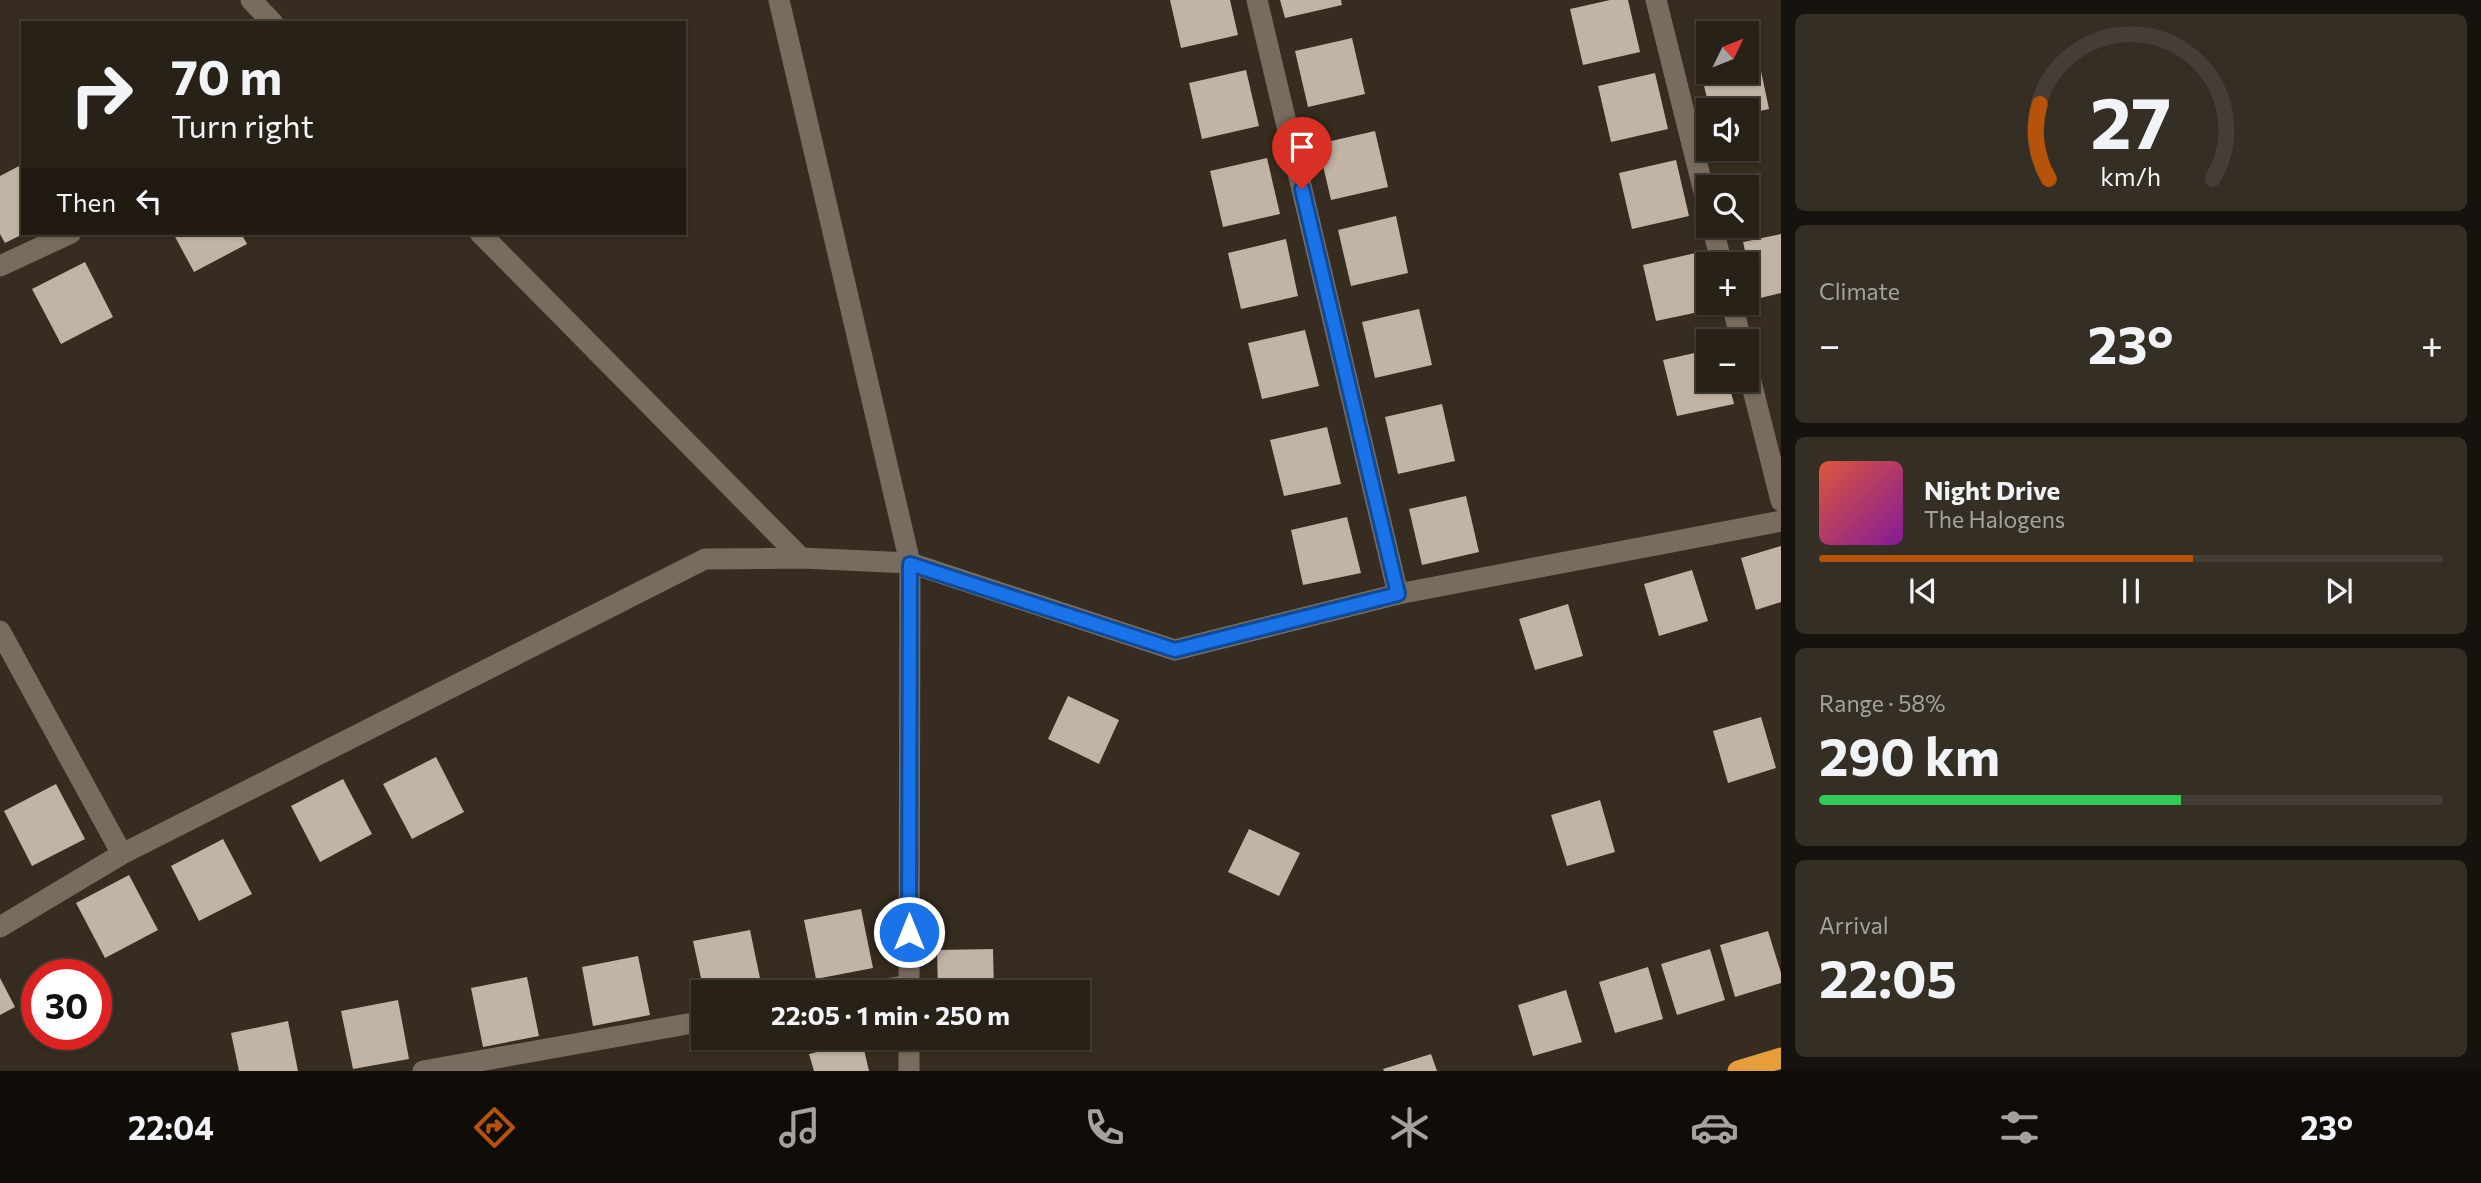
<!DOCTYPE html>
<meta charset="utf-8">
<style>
:root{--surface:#282117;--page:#342e24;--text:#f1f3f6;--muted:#a5a3a1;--line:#443e36;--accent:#b45309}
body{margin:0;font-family:Commissioner,sans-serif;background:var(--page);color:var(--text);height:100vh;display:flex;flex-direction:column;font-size:26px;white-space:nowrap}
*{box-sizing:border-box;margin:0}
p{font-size:23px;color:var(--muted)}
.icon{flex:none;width:38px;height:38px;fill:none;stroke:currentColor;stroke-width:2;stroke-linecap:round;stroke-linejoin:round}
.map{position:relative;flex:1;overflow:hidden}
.drawer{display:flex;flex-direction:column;gap:14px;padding:14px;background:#16120d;width:700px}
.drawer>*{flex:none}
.hud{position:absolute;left:21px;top:21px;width:665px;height:214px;border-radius:0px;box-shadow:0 2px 5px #0004,0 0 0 2px var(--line);background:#282117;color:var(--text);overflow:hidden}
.needle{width:46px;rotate:47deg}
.buttons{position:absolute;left:1696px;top:21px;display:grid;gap:14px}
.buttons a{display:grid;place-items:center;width:63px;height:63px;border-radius:0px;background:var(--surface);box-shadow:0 2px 5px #0004,0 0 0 2px var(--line);font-size:35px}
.speed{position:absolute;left:21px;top:959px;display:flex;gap:14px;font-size:35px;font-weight:700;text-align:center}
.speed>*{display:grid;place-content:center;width:91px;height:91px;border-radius:50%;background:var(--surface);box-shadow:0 2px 5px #0004,0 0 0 2px var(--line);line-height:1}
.speed .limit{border:10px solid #d22;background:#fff;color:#111}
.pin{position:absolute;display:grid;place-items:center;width:60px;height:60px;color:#fff;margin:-72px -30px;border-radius:50% 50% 50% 0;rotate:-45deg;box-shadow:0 0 7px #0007}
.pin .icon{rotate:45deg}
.me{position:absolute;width:77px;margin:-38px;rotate:0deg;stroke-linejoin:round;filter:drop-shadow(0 0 5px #0008)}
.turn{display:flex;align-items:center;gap:24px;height:147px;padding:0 35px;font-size:32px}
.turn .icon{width:91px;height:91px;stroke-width:2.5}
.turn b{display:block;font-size:49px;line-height:60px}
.then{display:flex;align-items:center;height:66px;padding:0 35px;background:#0003;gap:14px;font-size:26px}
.big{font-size:52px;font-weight:700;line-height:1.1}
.drawer .tile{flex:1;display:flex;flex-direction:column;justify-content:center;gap:10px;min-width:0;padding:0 24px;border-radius:10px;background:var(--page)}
.drawer .dial{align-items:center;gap:0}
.dial svg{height:182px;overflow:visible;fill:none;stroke:var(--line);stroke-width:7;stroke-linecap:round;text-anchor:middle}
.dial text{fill:var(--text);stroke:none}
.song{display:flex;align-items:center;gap:21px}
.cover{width:84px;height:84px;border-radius:10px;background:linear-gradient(135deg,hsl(10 70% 55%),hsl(290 70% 35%))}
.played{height:7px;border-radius:4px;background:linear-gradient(90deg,var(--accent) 60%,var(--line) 60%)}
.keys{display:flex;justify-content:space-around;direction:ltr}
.heat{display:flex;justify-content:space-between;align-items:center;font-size:38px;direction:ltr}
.charge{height:10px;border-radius:5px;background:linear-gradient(90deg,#34c759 58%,var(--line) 0)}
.trip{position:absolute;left:691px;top:980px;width:399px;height:70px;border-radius:0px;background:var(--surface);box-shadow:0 2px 5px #0004,0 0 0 2px var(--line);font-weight:700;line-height:70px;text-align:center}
.menu{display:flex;height:112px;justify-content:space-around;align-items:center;background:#100d09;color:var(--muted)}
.menu .icon{width:49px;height:49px}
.menu .active{color:var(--accent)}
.menu b{font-size:32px;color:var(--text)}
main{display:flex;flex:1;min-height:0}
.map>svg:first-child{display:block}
.building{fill:#c1b4a4}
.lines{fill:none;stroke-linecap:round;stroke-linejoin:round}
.minor{stroke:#786c5e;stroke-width:21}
.highway{stroke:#e59e3a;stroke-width:21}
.route-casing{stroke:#114b97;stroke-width:18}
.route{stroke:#1a73e8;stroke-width:12}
</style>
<main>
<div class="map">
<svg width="1781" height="1071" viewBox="0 0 1781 1071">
<rect width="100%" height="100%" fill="#362c1f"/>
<path class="building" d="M1170 0H1230L1238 35 1181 48Z
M1280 0H1341L1342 5 1285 18Z
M1610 0H1628L1640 52 1583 65 1570 9Z
M1352 38 1365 94 1308 107 1295 51Z
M1757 52 1769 109 1746 114V110H1710L1699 66 1708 64V72H1746V55Z
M1246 70 1259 126 1202 139 1189 83Z
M1655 73 1668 129 1611 142 1598 86Z
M1375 131 1388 187 1331 200 1318 144Z
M1267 158 1280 214 1223 227 1210 171Z
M1676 160 1689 216 1632 229 1619 173Z
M23 164V234L5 243 0 234V176Z
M1396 216 1408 273 1351 286 1338 230Z
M173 233H241L247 244 194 272Z
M1781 234V293L1756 299 1743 242Z
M1286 239 1298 296 1241 309 1228 253Z
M1700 252 1708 288V303H1711L1713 309 1656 321 1643 265Z
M85 262 113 317 61 344 32 289Z
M1419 309 1432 365 1375 378 1362 322Z
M1305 330 1319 386 1262 399 1248 343Z
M1708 350V380H1728L1734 404 1677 416 1663 360Z
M1442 404 1455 461 1398 474 1385 417Z
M1327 427 1341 484 1284 496 1270 440Z
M1466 496 1479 552 1422 565 1409 509Z
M1347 517 1361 573 1303 585 1291 530Z
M1781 546V602L1756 610 1741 558Z
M1692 570 1708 621 1659 636 1644 584Z
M1568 604 1583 656 1535 670 1519 619Z
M1068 696 1119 720 1099 764 1048 739Z
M1761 717 1776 768 1728 783 1713 731Z
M436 757 464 812 412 839 383 784Z
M343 779 372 834 320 862 291 806Z
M56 784 85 839 32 866 4 811Z
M1600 800 1615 852 1567 866 1551 815Z
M1249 829 1300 853 1279 896 1228 872Z
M223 839 252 894 199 921 171 866Z
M129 875 158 930 105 958 76 903Z
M861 909 873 968 816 979 804 920Z
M750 930 762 988 741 992H704L693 941Z
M1768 931 1781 973V983L1735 997 1720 945Z
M993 949 994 992H938L937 950Z
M1710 949 1725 1000 1677 1015 1661 964Z
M638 956 650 1015 593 1026 582 967Z
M1648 967 1663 1019 1615 1033 1599 982Z
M527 977 539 1036 483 1047 471 988Z
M0 978 15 1007 0 1015Z
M1566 990 1582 1042 1533 1056 1518 1005Z
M398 1000 409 1059 353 1069 341 1011Z
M288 1021 298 1071H239L231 1033Z
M862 1041 869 1071H814L809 1054Z
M1431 1054 1437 1071H1384L1383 1069Z"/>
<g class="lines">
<path class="minor" d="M251 0 273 23
M779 0 910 563 909 992
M1257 0 1398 594
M1656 0 1708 208
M1712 226 1722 264
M480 233 801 558
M0 266 71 233
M1732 303 1741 341
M1746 362 1781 501
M0 631 122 854
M0 927 122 854 705 559 801 558 910 563 1175 650 1398 594 1781 521
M868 992 909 985
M909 1038V1071
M423 1071 704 1021"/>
<path class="highway" d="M1738 1071 1781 1058"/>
</g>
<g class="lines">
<defs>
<path id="route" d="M909 932 910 564 1175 650 1398 594 1302 189"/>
</defs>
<use href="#route" class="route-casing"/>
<use href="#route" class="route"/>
</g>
</svg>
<div class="buttons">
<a><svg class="needle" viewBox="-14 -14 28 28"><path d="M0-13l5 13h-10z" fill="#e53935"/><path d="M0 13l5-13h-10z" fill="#a5a3a1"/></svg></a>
<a><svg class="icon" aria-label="sound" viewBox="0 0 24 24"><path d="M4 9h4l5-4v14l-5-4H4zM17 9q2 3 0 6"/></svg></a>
<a><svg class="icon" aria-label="search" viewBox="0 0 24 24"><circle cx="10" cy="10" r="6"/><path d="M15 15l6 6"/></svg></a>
<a>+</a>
<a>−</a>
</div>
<div class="speed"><div class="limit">30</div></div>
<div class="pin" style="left:1302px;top:189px;background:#d93025"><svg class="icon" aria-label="arrive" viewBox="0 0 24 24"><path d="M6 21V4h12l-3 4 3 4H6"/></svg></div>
<svg class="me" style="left:909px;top:932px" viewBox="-20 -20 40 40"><circle r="17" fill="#1a73e8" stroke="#fff" stroke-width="3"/><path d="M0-11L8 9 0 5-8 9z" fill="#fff"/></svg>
<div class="trip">22:05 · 1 min · 250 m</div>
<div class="hud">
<div class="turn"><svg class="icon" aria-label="right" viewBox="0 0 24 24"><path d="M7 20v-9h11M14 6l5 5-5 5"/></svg><div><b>70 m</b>Turn right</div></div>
<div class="then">Then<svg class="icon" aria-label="left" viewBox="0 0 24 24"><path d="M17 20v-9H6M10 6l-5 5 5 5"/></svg></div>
</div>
</div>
<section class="drawer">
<div class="tile dial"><svg viewBox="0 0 100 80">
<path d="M14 69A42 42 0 1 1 86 69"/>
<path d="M14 69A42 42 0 0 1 10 36" stroke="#b45309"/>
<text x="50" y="56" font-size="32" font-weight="700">27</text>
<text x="50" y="72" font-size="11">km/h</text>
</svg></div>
<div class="tile"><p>Climate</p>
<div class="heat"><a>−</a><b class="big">23°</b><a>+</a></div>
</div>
<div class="tile">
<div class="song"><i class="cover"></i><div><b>Night Drive</b><p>The Halogens</p></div></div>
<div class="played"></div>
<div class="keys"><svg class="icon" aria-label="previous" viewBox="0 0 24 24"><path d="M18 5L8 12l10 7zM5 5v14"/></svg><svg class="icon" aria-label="pause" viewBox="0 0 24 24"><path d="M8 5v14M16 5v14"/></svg><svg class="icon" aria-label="next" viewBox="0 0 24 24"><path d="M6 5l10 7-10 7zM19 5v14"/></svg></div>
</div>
<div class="tile"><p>Range · 58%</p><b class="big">290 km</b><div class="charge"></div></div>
<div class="tile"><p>Arrival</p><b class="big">22:05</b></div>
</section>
</main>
<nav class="menu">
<b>22:04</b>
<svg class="icon active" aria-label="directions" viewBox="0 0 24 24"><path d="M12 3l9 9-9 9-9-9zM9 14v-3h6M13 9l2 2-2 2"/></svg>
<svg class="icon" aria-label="music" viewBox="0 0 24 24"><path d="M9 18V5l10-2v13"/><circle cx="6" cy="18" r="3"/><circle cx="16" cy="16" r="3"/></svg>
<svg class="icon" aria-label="phone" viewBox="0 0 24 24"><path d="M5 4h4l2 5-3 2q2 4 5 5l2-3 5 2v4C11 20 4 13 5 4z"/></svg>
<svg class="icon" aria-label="climate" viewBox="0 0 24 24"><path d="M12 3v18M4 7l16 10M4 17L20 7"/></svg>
<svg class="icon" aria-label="car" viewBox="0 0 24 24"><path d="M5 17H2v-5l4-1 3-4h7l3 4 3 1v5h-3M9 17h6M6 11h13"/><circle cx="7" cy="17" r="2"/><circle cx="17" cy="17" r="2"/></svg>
<svg class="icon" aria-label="filters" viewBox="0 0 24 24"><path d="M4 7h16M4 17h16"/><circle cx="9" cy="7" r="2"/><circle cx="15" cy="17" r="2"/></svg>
<b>23°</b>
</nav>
